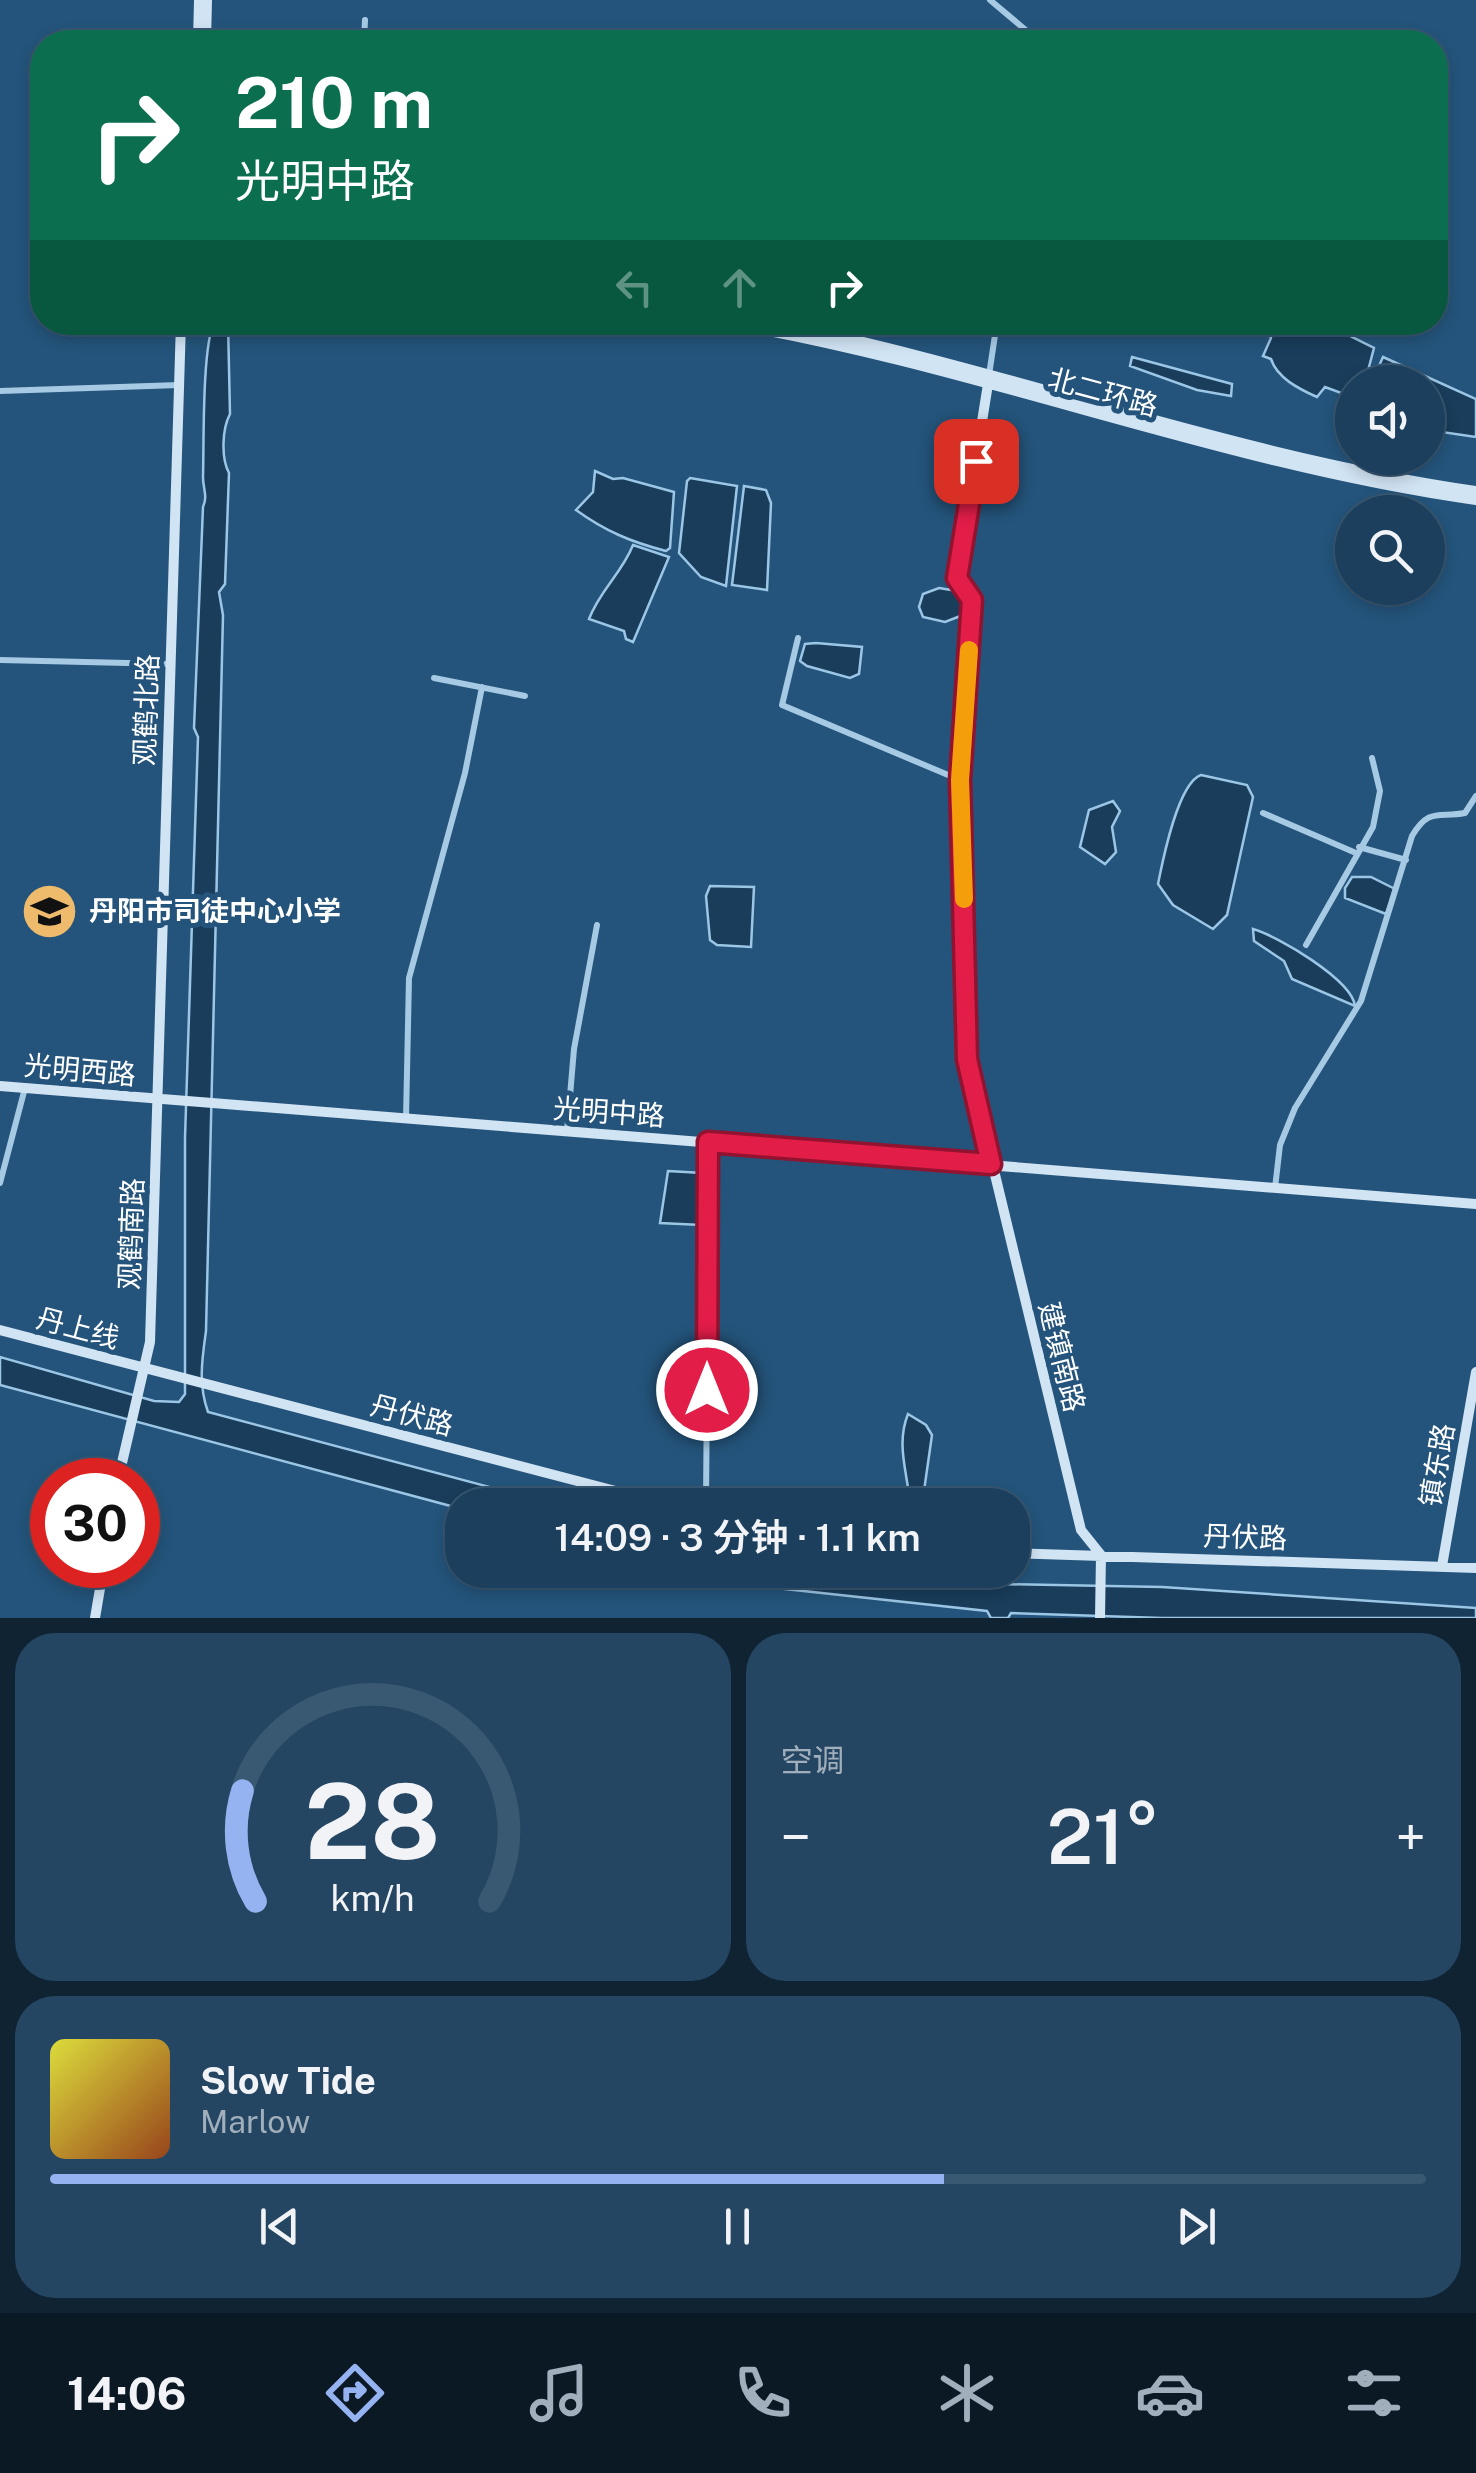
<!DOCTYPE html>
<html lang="zh">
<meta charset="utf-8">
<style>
:root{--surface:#1b3f5c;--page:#244662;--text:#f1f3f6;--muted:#a0afbb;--line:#395872;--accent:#95b2f1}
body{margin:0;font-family:"Public Sans","Noto Sans SC",sans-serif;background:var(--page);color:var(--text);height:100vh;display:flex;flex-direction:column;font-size:38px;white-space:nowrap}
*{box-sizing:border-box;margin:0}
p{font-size:32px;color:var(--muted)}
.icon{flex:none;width:55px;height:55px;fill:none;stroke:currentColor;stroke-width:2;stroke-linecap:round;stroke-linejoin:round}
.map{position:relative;height:1618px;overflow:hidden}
.details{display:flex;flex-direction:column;gap:15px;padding:15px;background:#0f2333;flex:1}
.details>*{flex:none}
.guide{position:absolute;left:30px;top:30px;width:1418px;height:305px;border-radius:40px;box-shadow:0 5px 15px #0003,0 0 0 2px var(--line);background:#0b6e4f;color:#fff;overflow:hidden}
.controls{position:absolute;left:1335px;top:365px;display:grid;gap:20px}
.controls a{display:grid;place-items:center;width:110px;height:110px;border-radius:50%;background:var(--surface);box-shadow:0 5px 15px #0003,0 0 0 2px var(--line);font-size:50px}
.speed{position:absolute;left:30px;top:1458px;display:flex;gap:20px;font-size:50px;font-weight:700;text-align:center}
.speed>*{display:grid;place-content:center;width:130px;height:130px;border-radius:50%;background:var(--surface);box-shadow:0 5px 15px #0003,0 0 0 2px var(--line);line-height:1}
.speed .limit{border:15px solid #d22;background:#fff;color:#111}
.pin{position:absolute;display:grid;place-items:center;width:85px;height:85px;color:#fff;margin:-42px;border-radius:20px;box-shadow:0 5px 15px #0006}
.me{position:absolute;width:110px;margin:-55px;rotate:0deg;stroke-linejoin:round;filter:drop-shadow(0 0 8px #0008)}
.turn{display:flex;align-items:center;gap:35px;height:210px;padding:0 40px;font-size:45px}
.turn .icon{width:130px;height:130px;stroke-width:2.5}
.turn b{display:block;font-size:70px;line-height:85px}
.lanes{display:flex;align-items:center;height:95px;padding:0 40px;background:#0003;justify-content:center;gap:50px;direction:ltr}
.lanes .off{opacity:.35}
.big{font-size:75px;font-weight:600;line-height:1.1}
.details .widget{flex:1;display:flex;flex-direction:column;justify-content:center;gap:15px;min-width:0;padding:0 35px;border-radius:40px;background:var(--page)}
.details .dial{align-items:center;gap:0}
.dial svg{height:260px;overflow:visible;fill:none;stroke:var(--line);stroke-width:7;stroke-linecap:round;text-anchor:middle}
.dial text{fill:var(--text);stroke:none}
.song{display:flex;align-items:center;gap:30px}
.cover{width:120px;height:120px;border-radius:15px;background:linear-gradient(135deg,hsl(60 70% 55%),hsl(20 70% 35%))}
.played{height:10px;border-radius:5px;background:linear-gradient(90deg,var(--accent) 65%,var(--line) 65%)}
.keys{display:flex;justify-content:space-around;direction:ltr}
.heat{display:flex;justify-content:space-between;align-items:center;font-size:55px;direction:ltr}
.details .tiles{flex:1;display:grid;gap:15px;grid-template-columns:1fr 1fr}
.widget:last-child{grid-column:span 2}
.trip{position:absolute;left:445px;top:1488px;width:585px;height:100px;border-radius:40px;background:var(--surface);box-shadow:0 5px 15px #0003,0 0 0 2px var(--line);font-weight:600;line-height:100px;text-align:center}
.tabs{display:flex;height:160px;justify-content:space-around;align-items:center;background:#0b1925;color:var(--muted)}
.tabs .icon{width:70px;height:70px}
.tabs .on{color:var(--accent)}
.tabs b{font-size:45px;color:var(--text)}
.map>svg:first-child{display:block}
.water{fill:#193d5b;stroke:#9cc6e5;stroke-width:2.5}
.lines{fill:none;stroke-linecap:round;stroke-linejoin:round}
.street{stroke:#a7cae4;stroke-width:6}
.secondary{stroke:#d1e4f4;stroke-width:10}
.route-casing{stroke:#92132f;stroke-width:25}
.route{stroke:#e11d48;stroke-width:18}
.slow{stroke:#f59e0b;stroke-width:18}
.labels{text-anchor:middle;stroke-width:10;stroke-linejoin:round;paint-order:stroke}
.street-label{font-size:28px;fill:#fff;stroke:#24547b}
.poi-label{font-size:28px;font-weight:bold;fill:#fff;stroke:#24547b;text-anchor:start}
</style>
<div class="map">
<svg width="1476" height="1618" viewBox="0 0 1476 1618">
<rect width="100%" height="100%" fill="#24547b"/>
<path class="water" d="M214 323H228L230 414C222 429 221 458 229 473L225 584 219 592 223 615 206 1331C202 1360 198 1384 208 1412L557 1505H462V1509L0 1385V1357L154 1401 179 1402 185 1394V1138L198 737 194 728 203 507C208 496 203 489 203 477 204 445 202 347 214 323Z
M1266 323H1324L1374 348 1365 382H1352V397L1325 387 1317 397C1299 389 1277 378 1271 359L1263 356 1271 338Z
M1132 357 1232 384 1231 396 1197 390 1130 366Z
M1383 357 1476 399V437L1428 430V382H1372Z
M595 471 613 479 623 478 674 492 670 548 666 551C631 542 605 531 576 510L593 492Z
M690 478 737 486 726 586 701 577 679 553 687 481Z
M744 486 766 490 771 503 767 590 732 585Z
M633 545 669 557 633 642 626 639 624 631 589 619C600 590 622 573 633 545Z
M939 588 957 591 964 602 963 615 945 622 923 617 919 607 923 594Z
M816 643 862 647 859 674 850 678 807 666 800 661 805 644Z
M1201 775 1247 785 1253 797 1227 915 1213 929 1173 905 1158 884C1163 859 1178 783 1201 775Z
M1113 801 1120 811 1112 827 1116 852 1105 864 1080 847 1089 810Z
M1352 877H1371L1395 889 1386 914 1345 898V888Z
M710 886 754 887 751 947 717 945 710 940 706 896Z
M1253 929C1278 936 1352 980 1355 1006L1292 979 1284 961 1254 941Z
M668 1171 702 1173 701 1225 660 1223Z
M908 1414 926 1425 932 1435 922 1505 910 1503C907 1471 896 1444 908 1414Z
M702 1570H865L996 1584 1162 1587 1476 1608V1618H1162L1011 1613 1008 1618H991L987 1611 785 1589Z"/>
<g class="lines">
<path class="street" d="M990 0 1040 42
M364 42 365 20
M989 375 997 322
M0 391 179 385
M798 638 782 705 960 780
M0 660 170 664
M434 678 525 696
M1263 813 1356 853
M1359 847 1406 860
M1306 945 1373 827 1380 791 1372 758
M406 1119 409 978 465 773 482 687
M567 1131 574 1049 597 925
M0 1183 25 1088
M1275 1188 1280 1145 1295 1108 1361 1001 1412 836C1429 807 1439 818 1465 813L1476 796
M706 1505 709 1142
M696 1585 699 1570"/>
<path class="secondary" d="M198 42 199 0
M206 42 207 0
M720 322C976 365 1219 464 1476 500
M773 322C1010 370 1237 457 1476 491
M988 384 957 578 972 600 960 780 967 1059 1081 1530 1101 1555 1100 1618
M0 1086 1476 1204
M0 1330 669 1505
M118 1480 150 1342 181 322
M1012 1553 1476 1568
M1442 1566 1476 1372
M95 1618 104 1565"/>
</g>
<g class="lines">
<defs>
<path id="route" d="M707 1390 708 1142 991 1164 967 1059 960 780 972 600 957 578 976 461"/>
</defs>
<use href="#route" class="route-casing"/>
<use href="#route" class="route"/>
<path class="slow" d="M964 899 960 780 969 650"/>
</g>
<defs>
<symbol id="school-disc" viewBox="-11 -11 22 22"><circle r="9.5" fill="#eeba6b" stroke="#24547b"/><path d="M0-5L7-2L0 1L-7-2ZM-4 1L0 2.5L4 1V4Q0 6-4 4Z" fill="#111"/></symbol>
</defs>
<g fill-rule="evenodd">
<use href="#school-disc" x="18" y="880" width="63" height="63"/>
</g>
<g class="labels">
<g class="street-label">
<text transform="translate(1103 392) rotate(15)" y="10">北二环路</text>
<text transform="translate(146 710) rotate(-88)" y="10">观鹤北路</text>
<text transform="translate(80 1070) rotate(5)" y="10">光明西路</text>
<text transform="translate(609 1112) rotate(4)" y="10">光明中路</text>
<text transform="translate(131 1234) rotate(-88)" y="10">观鹤南路</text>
<text transform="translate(78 1328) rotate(15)" y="10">丹上线</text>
<text transform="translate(1062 1357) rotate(76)" y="10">建镇南路</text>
<text transform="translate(412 1415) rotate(15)" y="10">丹伏路</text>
<text transform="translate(1437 1465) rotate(-80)" y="10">镇东路</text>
<text transform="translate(1245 1537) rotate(2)" y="10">丹伏路</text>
</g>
<g class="poi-label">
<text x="89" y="921">丹阳市司徒中心小学</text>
</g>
</g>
</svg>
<div class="controls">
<a><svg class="icon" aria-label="sound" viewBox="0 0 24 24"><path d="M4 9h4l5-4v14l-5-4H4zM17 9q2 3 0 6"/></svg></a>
<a><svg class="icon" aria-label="search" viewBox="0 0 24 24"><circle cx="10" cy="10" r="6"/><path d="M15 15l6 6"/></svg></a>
</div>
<div class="speed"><div class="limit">30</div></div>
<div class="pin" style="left:976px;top:461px;background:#d93025"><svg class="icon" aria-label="arrive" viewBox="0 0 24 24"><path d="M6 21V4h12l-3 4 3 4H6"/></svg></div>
<svg class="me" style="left:707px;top:1390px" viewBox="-20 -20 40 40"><circle r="17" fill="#e11d48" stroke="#fff" stroke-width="3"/><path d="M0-11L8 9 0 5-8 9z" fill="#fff"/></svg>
<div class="trip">14:09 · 3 分钟 · 1.1 km</div>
<div class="guide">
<div class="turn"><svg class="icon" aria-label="right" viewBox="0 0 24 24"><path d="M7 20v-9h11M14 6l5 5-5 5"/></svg><div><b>210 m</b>光明中路</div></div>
<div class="lanes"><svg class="icon off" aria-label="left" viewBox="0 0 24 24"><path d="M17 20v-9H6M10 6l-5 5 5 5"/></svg><svg class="icon off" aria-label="ahead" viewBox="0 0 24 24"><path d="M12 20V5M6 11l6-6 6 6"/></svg><svg class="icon" aria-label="right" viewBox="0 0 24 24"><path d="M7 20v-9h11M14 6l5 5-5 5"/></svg></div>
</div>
</div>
<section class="details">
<div class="tiles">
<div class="widget dial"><svg viewBox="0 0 100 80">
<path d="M14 69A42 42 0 1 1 86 69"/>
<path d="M14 69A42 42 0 0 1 10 35" stroke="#95b2f1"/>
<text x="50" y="56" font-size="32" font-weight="700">28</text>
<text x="50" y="72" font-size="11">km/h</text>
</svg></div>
<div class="widget"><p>空调</p>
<div class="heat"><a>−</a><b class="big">21°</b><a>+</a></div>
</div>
<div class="widget">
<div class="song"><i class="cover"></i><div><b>Slow Tide</b><p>Marlow</p></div></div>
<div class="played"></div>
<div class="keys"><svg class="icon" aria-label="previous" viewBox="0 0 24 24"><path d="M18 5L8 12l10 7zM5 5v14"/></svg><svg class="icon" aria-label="pause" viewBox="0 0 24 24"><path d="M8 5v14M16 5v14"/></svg><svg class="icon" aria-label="next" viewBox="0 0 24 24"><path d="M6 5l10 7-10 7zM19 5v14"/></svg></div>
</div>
</div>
</section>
<nav class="tabs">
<b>14:06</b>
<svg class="icon on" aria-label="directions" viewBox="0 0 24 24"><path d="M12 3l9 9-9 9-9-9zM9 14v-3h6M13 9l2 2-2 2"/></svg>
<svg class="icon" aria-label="music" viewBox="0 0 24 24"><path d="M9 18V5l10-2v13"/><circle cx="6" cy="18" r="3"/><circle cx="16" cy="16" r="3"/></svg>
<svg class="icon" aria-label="phone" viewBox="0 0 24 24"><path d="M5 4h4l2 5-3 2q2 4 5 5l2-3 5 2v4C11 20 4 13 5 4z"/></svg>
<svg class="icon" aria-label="climate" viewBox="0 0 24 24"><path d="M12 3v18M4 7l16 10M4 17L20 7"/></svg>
<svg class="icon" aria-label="car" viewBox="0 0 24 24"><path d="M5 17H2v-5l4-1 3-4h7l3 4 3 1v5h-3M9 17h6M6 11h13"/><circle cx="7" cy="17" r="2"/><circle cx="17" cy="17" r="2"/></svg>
<svg class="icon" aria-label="filters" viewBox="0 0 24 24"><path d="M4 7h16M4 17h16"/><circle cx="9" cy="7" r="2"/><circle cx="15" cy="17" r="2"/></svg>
</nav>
